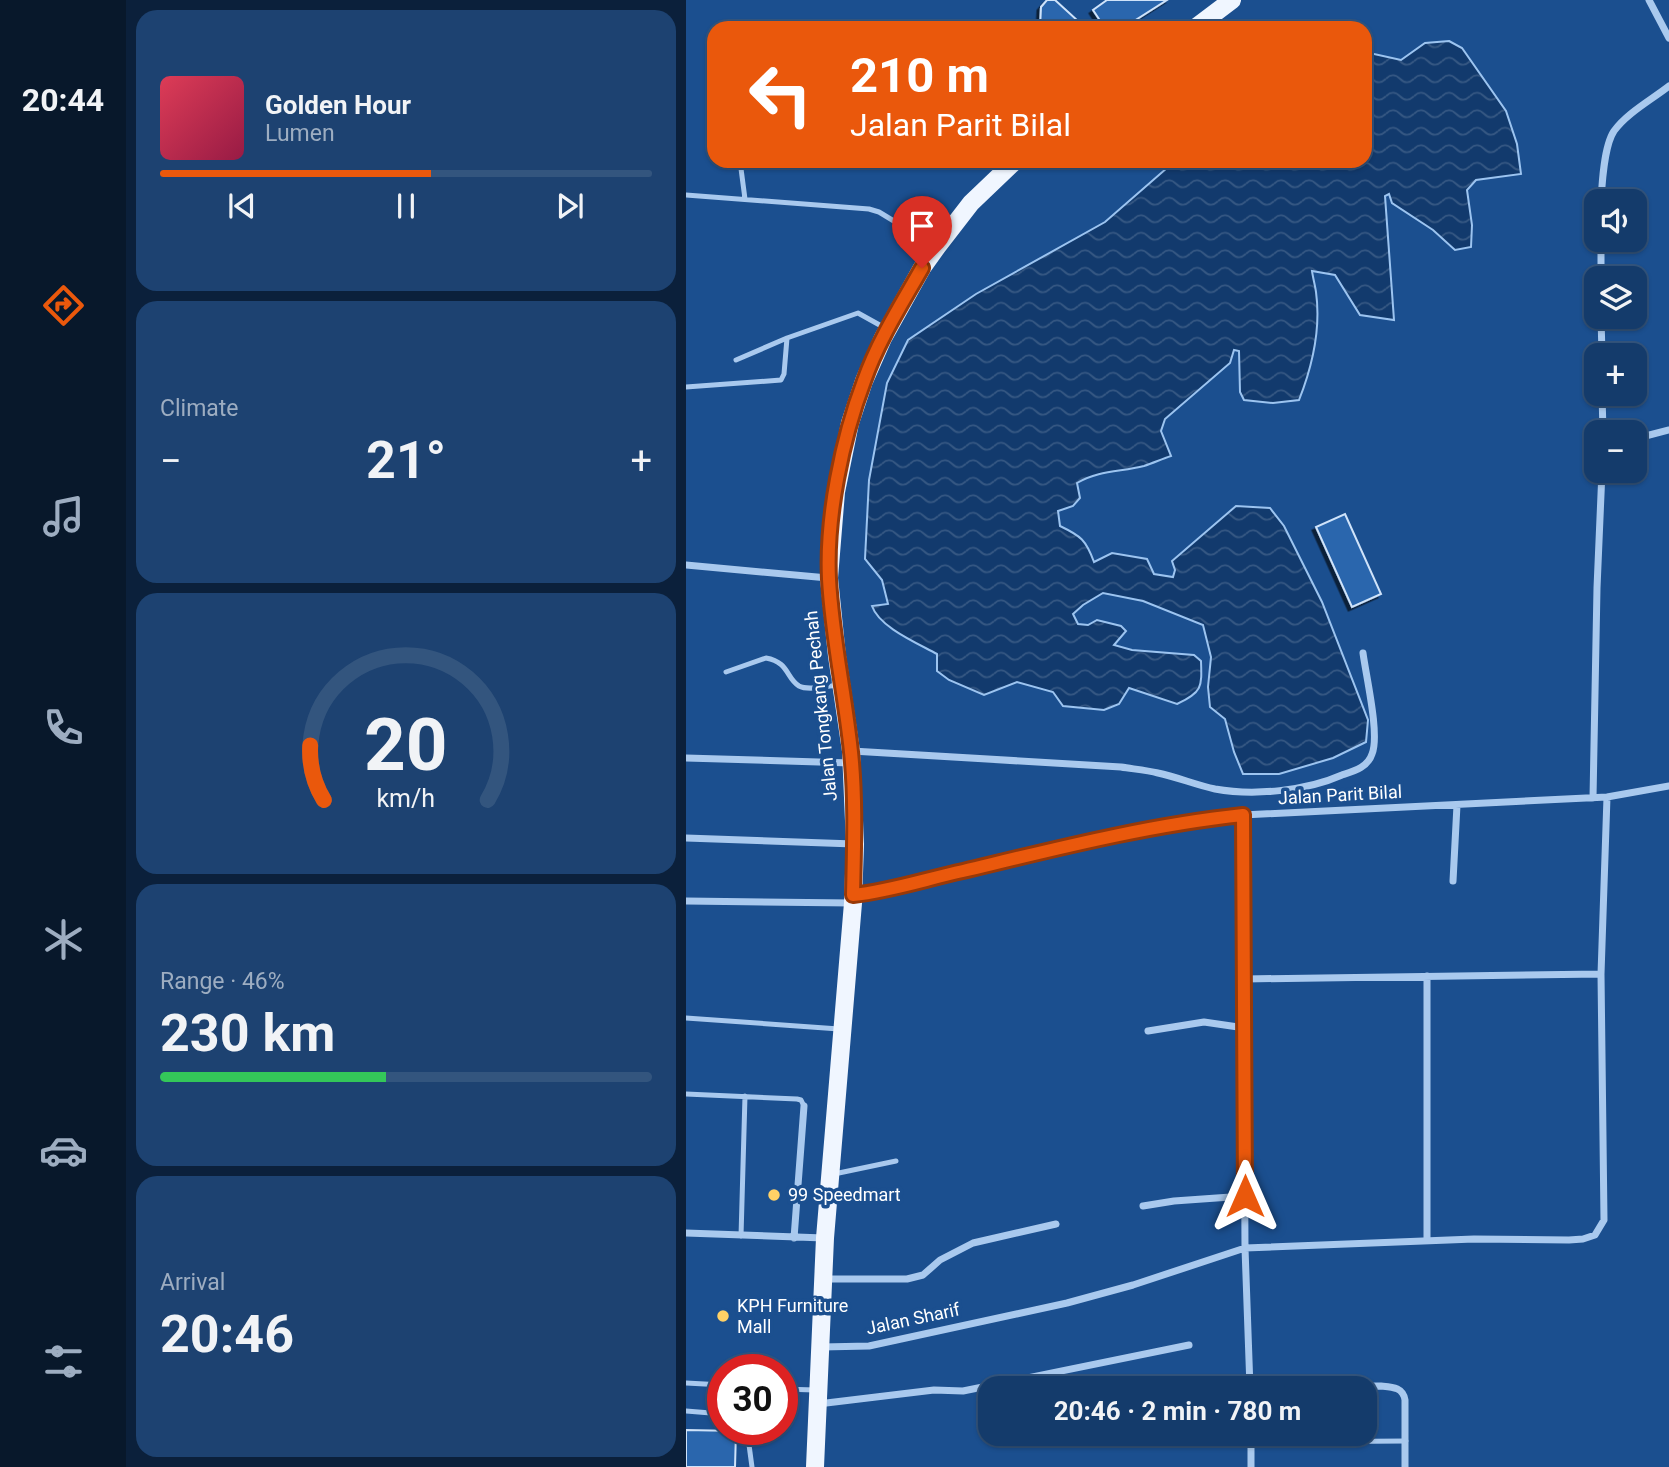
<!DOCTYPE html>
<meta charset="utf-8">
<style>
:root{--surface:#143b6b;--page:#1d4271;--text:#f1f3f6;--muted:#9dadc1;--line:#33557e;--accent:#ea580c}
body{margin:0;font-family:Roboto,sans-serif;background:var(--page);color:var(--text);height:100vh;display:flex;flex-direction:column;font-size:26px;white-space:nowrap}
*{box-sizing:border-box;margin:0}
p{font-size:23px;color:var(--muted)}
.icon{flex:none;width:38px;height:38px;fill:none;stroke:currentColor;stroke-width:2;stroke-linecap:round;stroke-linejoin:round}
.map{position:relative;flex:1;overflow:hidden}
.sheet{display:flex;flex-direction:column;gap:10px;padding:10px;background:#0b203b;width:560px}
.sheet>*{flex:none}
.banner{position:absolute;left:21px;top:21px;width:665px;height:147px;border-radius:21px;box-shadow:0 2px 5px #0004,0 0 0 2px var(--line);background:#ea580c;color:#fff;overflow:hidden}
.controls{position:absolute;left:898px;top:189px;display:grid;gap:14px}
.controls a{display:grid;place-items:center;width:63px;height:63px;border-radius:14px;background:var(--surface);box-shadow:0 2px 5px #0004,0 0 0 2px var(--line);font-size:35px}
.speed{position:absolute;left:21px;top:1354px;display:flex;gap:14px;font-size:35px;font-weight:700;text-align:center}
.speed>*{display:grid;place-content:center;width:91px;height:91px;border-radius:50%;background:var(--surface);box-shadow:0 2px 5px #0004,0 0 0 2px var(--line);line-height:1}
.speed .limit{border:10px solid #d22;background:#fff;color:#111}
.pin{position:absolute;display:grid;place-items:center;width:60px;height:60px;color:#fff;margin:-72px -30px;border-radius:50% 50% 50% 0;rotate:-45deg;box-shadow:0 0 7px #0007}
.pin .icon{rotate:45deg}
.me{position:absolute;width:77px;margin:-38px;rotate:0deg;stroke-linejoin:round;filter:drop-shadow(0 0 5px #0008)}
.turn{display:flex;align-items:center;gap:24px;height:147px;padding:0 28px;font-size:32px}
.turn .icon{width:91px;height:91px;stroke-width:2.5}
.turn b{display:block;font-size:49px;line-height:60px}
.big{font-size:52px;font-weight:700;line-height:1.1}
.sheet .widget{flex:1;display:flex;flex-direction:column;justify-content:center;gap:10px;min-width:0;padding:0 24px;border-radius:21px;background:var(--page)}
.sheet .dial{align-items:center;gap:0}
.dial svg{height:182px;overflow:visible;fill:none;stroke:var(--line);stroke-width:7;stroke-linecap:round;text-anchor:middle}
.dial text{fill:var(--text);stroke:none}
.song{display:flex;align-items:center;gap:21px}
.cover{width:84px;height:84px;border-radius:10px;background:linear-gradient(135deg,hsl(350 70% 55%),hsl(340 70% 35%))}
.played{height:7px;border-radius:4px;background:linear-gradient(90deg,var(--accent) 55%,var(--line) 55%)}
.keys{display:flex;justify-content:space-around;direction:ltr}
.heat{display:flex;justify-content:space-between;align-items:center;font-size:38px;direction:ltr}
.charge{height:10px;border-radius:5px;background:linear-gradient(90deg,#34c759 46%,var(--line) 0)}
.trip{position:absolute;left:292px;top:1376px;width:399px;height:70px;border-radius:21px;background:var(--surface);box-shadow:0 2px 5px #0004,0 0 0 2px var(--line);font-weight:700;line-height:70px;text-align:center}
main{display:flex;flex:1;min-height:0}
.dock{display:flex;flex-direction:column;width:126px;justify-content:space-around;align-items:center;background:#08182b;color:var(--muted)}
.dock .icon{width:49px;height:49px}
.dock .current{color:var(--accent)}
.dock b{font-size:32px;color:var(--text)}
.map>svg:first-child{display:block}
.water{fill:url(#water-waves);stroke:#9cc4f0;stroke-width:2}
.building{fill:#2a66ad;stroke:#cfe3fa;stroke-width:2;filter:url(#shadow)}
.lines{fill:none;stroke-linecap:round;stroke-linejoin:round}
.lane{stroke:#a9c9ee;stroke-width:5}
.street{stroke:#a9c9ee;stroke-width:7}
.primary{stroke:#f0f6ff;stroke-width:18}
.route-casing{stroke:#983908;stroke-width:18}
.route{stroke:#ea580c;stroke-width:12}
.poi-dot{fill:#ffd166;stroke:#1b4f8f;stroke-width:2.5}
.labels{text-anchor:middle;stroke-width:7;stroke-linejoin:round;paint-order:stroke}
.street-label{font-size:18px;fill:#fff;stroke:#1b4f8f}
.poi-label{font-size:18px;fill:#fff;stroke:#1b4f8f;text-anchor:start}
</style>
<main>
<nav class="dock">
<b>20:44</b>
<svg class="icon current" aria-label="directions" viewBox="0 0 24 24"><path d="M12 3l9 9-9 9-9-9zM9 14v-3h6M13 9l2 2-2 2"/></svg>
<svg class="icon" aria-label="music" viewBox="0 0 24 24"><path d="M9 18V5l10-2v13"/><circle cx="6" cy="18" r="3"/><circle cx="16" cy="16" r="3"/></svg>
<svg class="icon" aria-label="phone" viewBox="0 0 24 24"><path d="M5 4h4l2 5-3 2q2 4 5 5l2-3 5 2v4C11 20 4 13 5 4z"/></svg>
<svg class="icon" aria-label="climate" viewBox="0 0 24 24"><path d="M12 3v18M4 7l16 10M4 17L20 7"/></svg>
<svg class="icon" aria-label="car" viewBox="0 0 24 24"><path d="M5 17H2v-5l4-1 3-4h7l3 4 3 1v5h-3M9 17h6M6 11h13"/><circle cx="7" cy="17" r="2"/><circle cx="17" cy="17" r="2"/></svg>
<svg class="icon" aria-label="filters" viewBox="0 0 24 24"><path d="M4 7h16M4 17h16"/><circle cx="9" cy="7" r="2"/><circle cx="15" cy="17" r="2"/></svg>
</nav>
<section class="sheet">
<div class="widget">
<div class="song"><i class="cover"></i><div><b>Golden Hour</b><p>Lumen</p></div></div>
<div class="played"></div>
<div class="keys"><svg class="icon" aria-label="previous" viewBox="0 0 24 24"><path d="M18 5L8 12l10 7zM5 5v14"/></svg><svg class="icon" aria-label="pause" viewBox="0 0 24 24"><path d="M8 5v14M16 5v14"/></svg><svg class="icon" aria-label="next" viewBox="0 0 24 24"><path d="M6 5l10 7-10 7zM19 5v14"/></svg></div>
</div>
<div class="widget"><p>Climate</p>
<div class="heat"><a>−</a><b class="big">21°</b><a>+</a></div>
</div>
<div class="widget dial"><svg viewBox="0 0 100 80">
<path d="M14 69A42 42 0 1 1 86 69"/>
<path d="M14 69A42 42 0 0 1 8 45" stroke="#ea580c"/>
<text x="50" y="56" font-size="32" font-weight="700">20</text>
<text x="50" y="72" font-size="11">km/h</text>
</svg></div>
<div class="widget"><p>Range · 46%</p><b class="big">230 km</b><div class="charge"></div></div>
<div class="widget"><p>Arrival</p><b class="big">20:46</b></div>
</section>
<div class="map">
<svg width="983" height="1467" viewBox="0 0 983 1467">
<defs>
<pattern id="water-waves" width="16" height="10" patternUnits="userSpaceOnUse" patternTransform="scale(1.75)"><rect width="16" height="10" fill="#123a6d"/><path d="M0 5q4-4 8 0t8 0" fill="none" stroke="#365883"/></pattern>
<filter id="shadow"><feDropShadow dx="-3.5" dy="3.5" stdDeviation="0" flood-color="#0009"/></filter>
</defs>
<rect width="100%" height="100%" fill="#1b4f8f"/>
<path class="water" d="M763 41 776 48 820 111 831 144 835 174 790 180 781 190 786 225 785 247 769 250 747 230 706 203 703 194 699 196 708 320 674 315 649 275 626 271C627 278 629 285 630 292 635 328 626 367 613 400L587 403 558 400 554 392 553 351 548 350 544 363 479 419 475 431 485 456C476 459 467 463 458 466 435 472 413 470 391 483L394 498 387 506 372 511 374 526C395 536 400 540 408 562L426 553 461 559 468 574 487 577 489 570 486 561 550 506 584 508 598 526 636 602 682 720 680 742 647 758 593 774H557L548 752 539 719 524 707 522 687 525 657 517 625 457 601 417 593 397 605 387 614 392 624 402 625 411 620 435 626 440 631 428 645 446 650 508 655 515 661C516 688 516 692 491 704L443 688 433 704 418 710 377 706 367 692 331 682 298 695 263 680 251 671V654C231 643 193 627 186 606L202 604 196 580 179 559 183 480 201 383 222 340 290 294 419 222 489 161H679V52L715 60 739 43Z"/>
<path class="building" d="M361 0H369L392 21 385 28H354L355 7Z
M421 0H481L437 28H419L407 10Z
M659 514 695 594 666 607 630 527Z
M0 1430 50 1431 49 1467H0Z"/>
<g class="lines">
<path class="lane" d="M54 161 59 199
M0 195 183 209 193 212 249 246
M50 360 101 338 172 313 199 328
M0 387 95 380 98 374 101 338
M40 672 80 658C103 662 100 678 113 686 122 691 142 686 152 685
M0 1018 153 1029
M0 1094 111 1099 115 1100 118 1106
M148 1174 210 1161
M55 1236 59 1096
M0 1383 37 1385
M96 1389 129 1390
M0 1411 37 1414
M61 1430 66 1467
M565 1442 720 1441"/>
<path class="street" d="M963 0 983 38
M915 201C916 183 918 146 928 131 941 113 965 100 983 86
M915 278V240
M915 317 916 355
M916 394 917 432
M948 439 983 430
M0 565 142 578
M166 751 435 767C447 769 460 770 472 773 491 777 510 785 529 789 568 796 620 791 656 775 668 771 682 767 686 754 694 735 680 676 677 653
M0 758 165 763
M907 798 911 588 916 471
M557 815 559 1248 564 1388
M0 838 168 844
M767 881 771 805
M168 895C206 891 241 879 278 870 370 849 462 825 557 815L921 797 983 786
M0 901 166 903
M559 979 915 974
M462 1031 518 1022 559 1028
M457 1206 488 1201 559 1196
M0 1233 138 1238
M108 1238 118 1106
M741 1241V976
M138 1279H221L237 1275 254 1260 287 1243 370 1224
M136 1347 183 1346 381 1303 447 1285 559 1248 788 1239 883 1240 897 1239 909 1235 918 1220 915 974 921 797
M564 1387 695 1386C706 1387 717 1387 719 1400V1467
M132 1404 248 1390 277 1391 503 1345
M565 1433V1467"/>
<path class="primary" d="M509 28 546 0
M129 1467 139 1238 167 903 169 844 165 751 151 656 143 578 150 492 164 423 178 381 197 338 236 268 251 247 285 203 329 161"/>
</g>
<g class="lines">
<defs>
<path id="route" d="M236 268C215 305 192 341 178 381 156 439 140 517 143 579 146 637 159 694 165 752 170 799 168 848 167 895 205 891 240 879 277 871 369 849 462 825 557 815L559 1196"/>
</defs>
<use href="#route" class="route-casing"/>
<use href="#route" class="route"/>
</g>
<g class="poi-dot">
<circle cx="88" cy="1195" r="7"/>
<circle cx="37" cy="1316" r="7"/>
</g>
<g class="labels">
<g class="street-label">
<text transform="translate(135 706) rotate(-96)" y="6">Jalan Tongkang Pechah</text>
<text transform="translate(654 795) rotate(-3)" y="6">Jalan Parit Bilal</text>
<text transform="translate(227 1319) rotate(-12)" y="6">Jalan Sharif</text>
</g>
<g class="poi-label">
<text x="102" y="1201">99 Speedmart</text>
<text x="51" y="1312">KPH Furniture<tspan x="51" dy="21">Mall</tspan></text>
</g>
</g>
</svg>
<div class="controls">
<a><svg class="icon" aria-label="sound" viewBox="0 0 24 24"><path d="M4 9h4l5-4v14l-5-4H4zM17 9q2 3 0 6"/></svg></a>
<a><svg class="icon" aria-label="layers" viewBox="0 0 24 24"><path d="M12 4l9 5-9 5-9-5zM3 14l9 5 9-5"/></svg></a>
<a>+</a>
<a>−</a>
</div>
<div class="speed"><div class="limit">30</div></div>
<div class="pin" style="left:236px;top:268px;background:#d93025"><svg class="icon" aria-label="arrive" viewBox="0 0 24 24"><path d="M6 21V4h12l-3 4 3 4H6"/></svg></div>
<svg class="me" style="left:559px;top:1196px" viewBox="-20 -20 40 40"><path d="M0-17L14 15 0 8-14 15z" fill="#ea580c" stroke="#fff" stroke-width="4"/></svg>
<div class="trip">20:46 · 2 min · 780 m</div>
<div class="banner">
<div class="turn"><svg class="icon" aria-label="left" viewBox="0 0 24 24"><path d="M17 20v-9H6M10 6l-5 5 5 5"/></svg><div><b>210 m</b>Jalan Parit Bilal</div></div>
</div>
</div>
</main>
